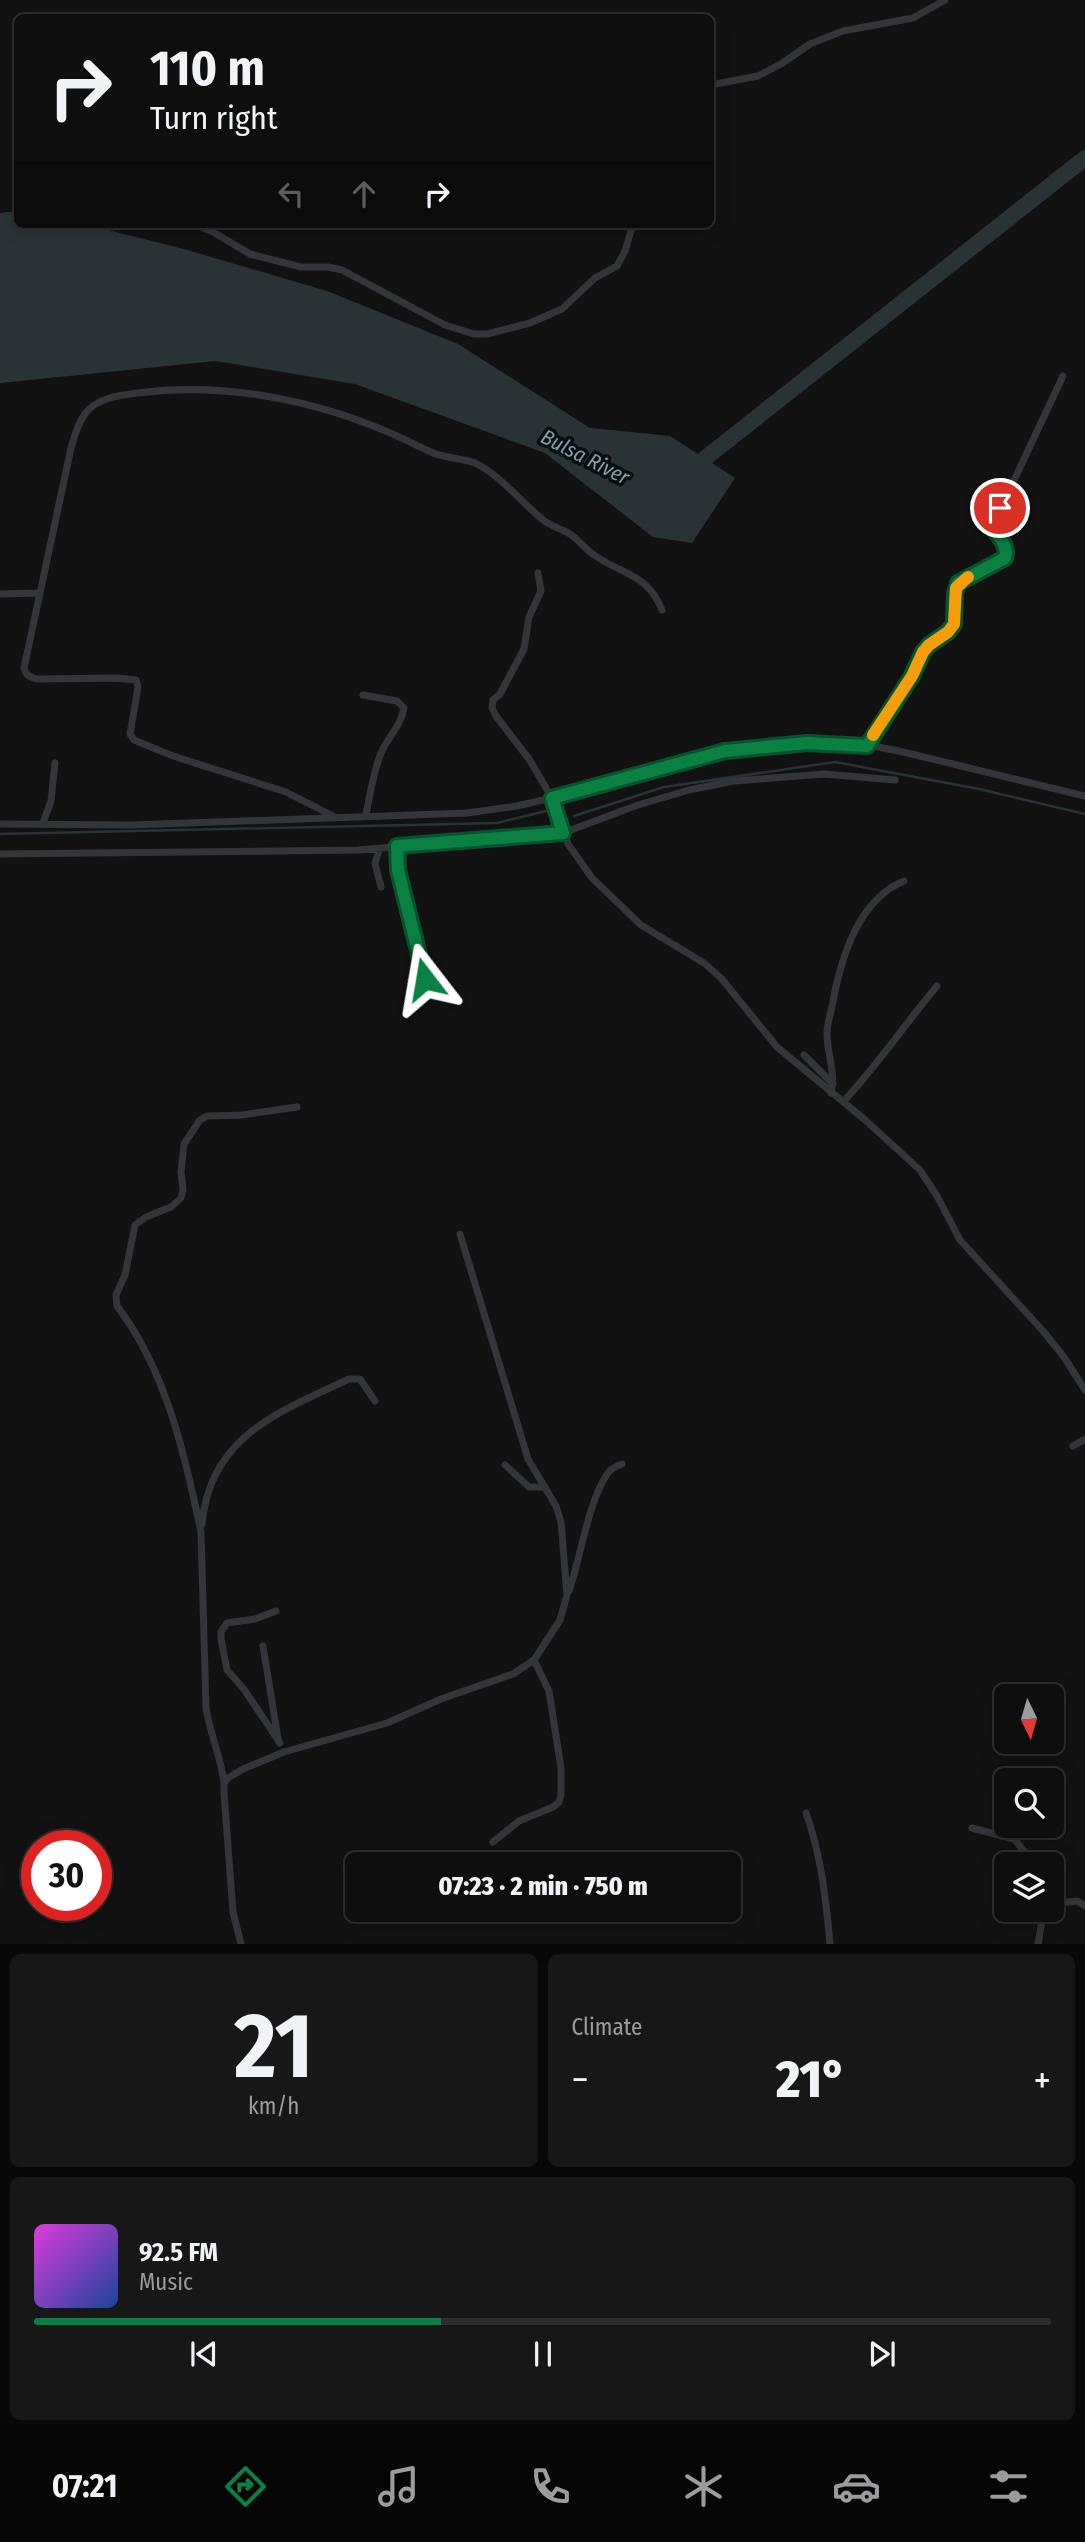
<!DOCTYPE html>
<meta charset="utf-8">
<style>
:root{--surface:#0e0e0e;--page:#171717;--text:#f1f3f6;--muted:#9b9c9e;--line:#2e2e2e;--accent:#0b8043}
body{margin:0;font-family:"Fira Sans Condensed",sans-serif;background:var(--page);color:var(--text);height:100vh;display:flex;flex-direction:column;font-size:26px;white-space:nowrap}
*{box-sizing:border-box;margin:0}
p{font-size:23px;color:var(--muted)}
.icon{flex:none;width:38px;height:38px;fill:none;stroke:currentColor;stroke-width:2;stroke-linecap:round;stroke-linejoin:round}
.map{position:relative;height:1944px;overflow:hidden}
.sheet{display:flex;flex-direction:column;gap:10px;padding:10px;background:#080808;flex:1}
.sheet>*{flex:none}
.hud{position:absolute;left:14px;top:14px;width:700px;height:214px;border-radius:10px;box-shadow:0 4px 18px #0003,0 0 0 2px var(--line);background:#0e0e0e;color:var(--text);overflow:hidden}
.needle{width:46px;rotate:175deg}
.tools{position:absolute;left:994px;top:1684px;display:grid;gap:14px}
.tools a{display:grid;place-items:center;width:70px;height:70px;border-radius:10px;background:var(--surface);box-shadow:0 4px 18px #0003,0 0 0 2px var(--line);font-size:35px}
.speed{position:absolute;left:21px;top:1830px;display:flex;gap:14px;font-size:35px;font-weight:700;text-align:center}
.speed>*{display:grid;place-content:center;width:91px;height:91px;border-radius:50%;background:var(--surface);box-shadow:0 4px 18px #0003,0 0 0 2px var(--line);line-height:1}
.speed .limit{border:10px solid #d22;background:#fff;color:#111}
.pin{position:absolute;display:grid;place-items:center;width:60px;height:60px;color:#fff;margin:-30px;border:4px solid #fff;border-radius:50%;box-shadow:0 2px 7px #0007}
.me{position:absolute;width:77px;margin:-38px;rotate:346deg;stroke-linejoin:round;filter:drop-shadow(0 0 5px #0008)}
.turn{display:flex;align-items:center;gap:24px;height:147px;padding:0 21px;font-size:32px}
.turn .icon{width:91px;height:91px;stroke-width:2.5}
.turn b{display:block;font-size:49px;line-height:60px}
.lanes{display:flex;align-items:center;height:66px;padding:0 21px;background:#0003;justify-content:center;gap:35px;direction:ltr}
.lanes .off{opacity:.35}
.big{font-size:52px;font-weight:800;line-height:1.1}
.sheet .widget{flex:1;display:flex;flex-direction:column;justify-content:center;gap:10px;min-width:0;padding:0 24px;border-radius:10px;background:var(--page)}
.sheet .dial{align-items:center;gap:0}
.dial b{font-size:91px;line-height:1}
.song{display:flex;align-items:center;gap:21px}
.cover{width:84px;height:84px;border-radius:10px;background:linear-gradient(135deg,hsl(300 70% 55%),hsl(220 70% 35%))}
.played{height:7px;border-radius:4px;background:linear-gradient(90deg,var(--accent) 40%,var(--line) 40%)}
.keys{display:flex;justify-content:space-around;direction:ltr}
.heat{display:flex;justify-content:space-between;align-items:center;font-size:38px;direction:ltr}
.sheet .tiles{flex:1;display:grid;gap:10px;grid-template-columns:1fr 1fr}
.widget:last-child{grid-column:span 2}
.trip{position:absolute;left:345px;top:1852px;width:396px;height:70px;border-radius:10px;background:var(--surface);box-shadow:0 4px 18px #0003,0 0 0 2px var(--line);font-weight:800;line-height:70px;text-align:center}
.tab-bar{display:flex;height:112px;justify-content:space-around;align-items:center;background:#060606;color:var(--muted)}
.tab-bar .icon{width:49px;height:49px}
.tab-bar .on{color:var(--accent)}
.tab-bar b{font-size:32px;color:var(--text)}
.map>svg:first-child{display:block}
.water{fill:#293336}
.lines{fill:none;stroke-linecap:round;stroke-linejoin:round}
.stream{stroke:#293336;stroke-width:2.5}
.river{stroke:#293336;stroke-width:16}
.street{stroke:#333538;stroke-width:7}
.route-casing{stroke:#07532c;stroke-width:18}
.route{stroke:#0b8043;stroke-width:12}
.slow{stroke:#f59e0b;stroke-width:12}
.labels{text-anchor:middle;stroke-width:7;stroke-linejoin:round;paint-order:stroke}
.water-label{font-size:21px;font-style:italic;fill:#7ba1ae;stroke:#0d0d0e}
</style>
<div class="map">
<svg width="1085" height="1944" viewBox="0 0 1085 1944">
<rect width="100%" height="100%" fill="#121213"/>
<path class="water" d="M17 211 18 224H84L184 249 327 291 458 344 590 428 670 436 735 478 692 543 653 537 545 453 355 384 216 361 0 383V213Z"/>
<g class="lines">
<path class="stream" d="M574 816 664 787 835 762 979 789 1085 814
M0 834 497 823 546 811"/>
<path class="river" d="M689 471 1085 158"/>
<path class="street" d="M195 18 196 16
M710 85 758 76 781 64 810 44 843 31 913 18 945 0
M194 224 213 232 250 254 301 267H328L342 270 445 325 474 334H487L530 323 562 309 595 278 617 266 625 251 633 224
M538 573 541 591 529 617 524 649 500 694 493 700 492 708 496 716 529 759 552 798 568 844 592 878 641 925 704 963 721 978 777 1047 864 1119 920 1170 937 1196 960 1240 1043 1331 1064 1357 1085 1390
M0 594 39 593
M363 695 397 701 404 708C401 726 388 737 381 753 373 773 370 794 366 815
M867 745 912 676 923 652 929 645 948 632 954 624 955 593 958 583 1005 558 1007 550 993 525 1063 376
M333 816 286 792 173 756 134 740 130 734 138 687 136 680 116 678 37 679C30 677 26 676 24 668L71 448C74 437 78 423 85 414 96 398 120 395 138 393 221 382 311 399 388 432 403 438 417 446 431 452 446 459 466 458 477 464 502 477 521 502 542 519 551 527 561 528 570 534 579 540 585 549 594 555 624 576 647 573 662 610
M43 823 51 801 55 763
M0 824 132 825 467 813 517 806 552 798 716 752 746 747 807 743 867 745 899 751 1085 796
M397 847 400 878 425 979
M380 848 375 863 381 887
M0 854 358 850 563 833 638 805 689 790 734 781 824 774 895 780
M804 1055 833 1084
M831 1093C836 1072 827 1054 827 1034 827 1023 831 1012 833 1002 841 957 858 900 904 881
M843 1102C877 1066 905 1024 937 986
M1073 1446 1085 1439
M505 1465 529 1487H545
M202 1524C210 1436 279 1412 349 1379H360L375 1401
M569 1591C581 1557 588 1501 608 1473 612 1468 616 1466 622 1464
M276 1611 255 1619 227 1623 221 1632V1639L227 1670 243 1688 280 1743
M263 1646 278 1739
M224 1783C221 1757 210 1734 206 1708L201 1532C185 1455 166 1370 117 1306L116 1295 125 1275 135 1225 146 1217 171 1207 181 1198 183 1190 181 1172 184 1144 200 1120 207 1116 242 1115 297 1107
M806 1813C821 1854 826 1900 830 1944
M972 1828 1014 1839 1035 1864
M493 1842 519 1821 553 1807 559 1802 561 1795V1768L549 1691 534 1660
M1052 1904 1077 1901 1085 1906
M241 1944 233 1912 224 1793V1783L228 1778 243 1769 284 1752 387 1723 441 1699 513 1674 534 1660 560 1620 567 1595 561 1522 556 1506 528 1459 460 1234
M1038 1944 1044 1909"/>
</g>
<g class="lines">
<defs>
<path id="route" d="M425 979 398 870 397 846 563 833 552 798 725 751 807 743 867 746 912 676 923 652 929 645 948 632 954 624 955 593 958 583 1005 558C1009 546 999 538 993 528L1000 508"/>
</defs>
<use href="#route" class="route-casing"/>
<use href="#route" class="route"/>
<path class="slow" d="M873 735 912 676 923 652 929 645 948 632 954 624 956 588 968 577"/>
</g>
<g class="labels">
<g class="water-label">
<text transform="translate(585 457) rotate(27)" y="7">Bulsa River</text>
</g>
</g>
</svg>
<div class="tools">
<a><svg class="needle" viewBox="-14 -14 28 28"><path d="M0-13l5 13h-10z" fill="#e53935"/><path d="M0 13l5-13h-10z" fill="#9b9c9e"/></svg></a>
<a><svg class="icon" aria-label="search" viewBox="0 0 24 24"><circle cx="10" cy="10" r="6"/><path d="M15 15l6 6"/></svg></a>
<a><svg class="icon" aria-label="layers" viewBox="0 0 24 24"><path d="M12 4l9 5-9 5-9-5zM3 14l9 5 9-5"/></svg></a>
</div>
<div class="speed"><div class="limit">30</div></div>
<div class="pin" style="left:1000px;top:508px;background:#d93025"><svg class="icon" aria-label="arrive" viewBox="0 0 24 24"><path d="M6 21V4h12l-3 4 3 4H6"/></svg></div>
<svg class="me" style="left:425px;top:979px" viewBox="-20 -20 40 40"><path d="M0-17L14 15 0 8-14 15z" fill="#0b8043" stroke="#fff" stroke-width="4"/></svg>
<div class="trip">07:23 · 2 min · 750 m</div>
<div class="hud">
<div class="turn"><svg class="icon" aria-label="right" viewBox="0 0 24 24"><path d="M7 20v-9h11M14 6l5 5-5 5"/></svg><div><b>110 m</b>Turn right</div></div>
<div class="lanes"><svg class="icon off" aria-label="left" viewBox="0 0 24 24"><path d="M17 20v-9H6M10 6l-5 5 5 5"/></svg><svg class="icon off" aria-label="ahead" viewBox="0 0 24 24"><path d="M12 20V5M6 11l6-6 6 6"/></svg><svg class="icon" aria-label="right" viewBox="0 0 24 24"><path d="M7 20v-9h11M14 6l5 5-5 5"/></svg></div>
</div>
</div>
<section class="sheet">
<div class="tiles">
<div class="widget dial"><b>21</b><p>km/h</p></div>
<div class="widget"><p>Climate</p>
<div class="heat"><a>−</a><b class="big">21°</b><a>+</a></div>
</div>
<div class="widget">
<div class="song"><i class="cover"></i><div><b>92.5 FM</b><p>Music</p></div></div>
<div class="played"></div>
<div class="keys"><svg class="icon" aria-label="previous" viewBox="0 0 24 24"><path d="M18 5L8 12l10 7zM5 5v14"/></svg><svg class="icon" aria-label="pause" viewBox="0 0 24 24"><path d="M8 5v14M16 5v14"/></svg><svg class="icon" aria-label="next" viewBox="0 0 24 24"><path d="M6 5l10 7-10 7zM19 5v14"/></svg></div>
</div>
</div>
</section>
<nav class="tab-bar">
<b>07:21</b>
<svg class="icon on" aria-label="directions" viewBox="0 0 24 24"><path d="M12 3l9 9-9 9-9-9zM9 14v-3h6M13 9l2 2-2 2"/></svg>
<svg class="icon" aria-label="music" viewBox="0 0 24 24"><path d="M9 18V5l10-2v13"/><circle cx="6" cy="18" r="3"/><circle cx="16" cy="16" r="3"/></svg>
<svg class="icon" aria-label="phone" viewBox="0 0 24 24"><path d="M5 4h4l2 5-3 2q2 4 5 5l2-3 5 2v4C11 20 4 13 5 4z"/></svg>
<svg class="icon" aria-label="climate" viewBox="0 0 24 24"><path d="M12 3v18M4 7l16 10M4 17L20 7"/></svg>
<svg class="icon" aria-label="car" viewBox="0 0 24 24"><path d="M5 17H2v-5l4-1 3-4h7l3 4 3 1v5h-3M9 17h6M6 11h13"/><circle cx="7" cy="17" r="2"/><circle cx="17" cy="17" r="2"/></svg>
<svg class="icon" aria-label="filters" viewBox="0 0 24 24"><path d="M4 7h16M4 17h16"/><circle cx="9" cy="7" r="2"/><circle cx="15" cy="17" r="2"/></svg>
</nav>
